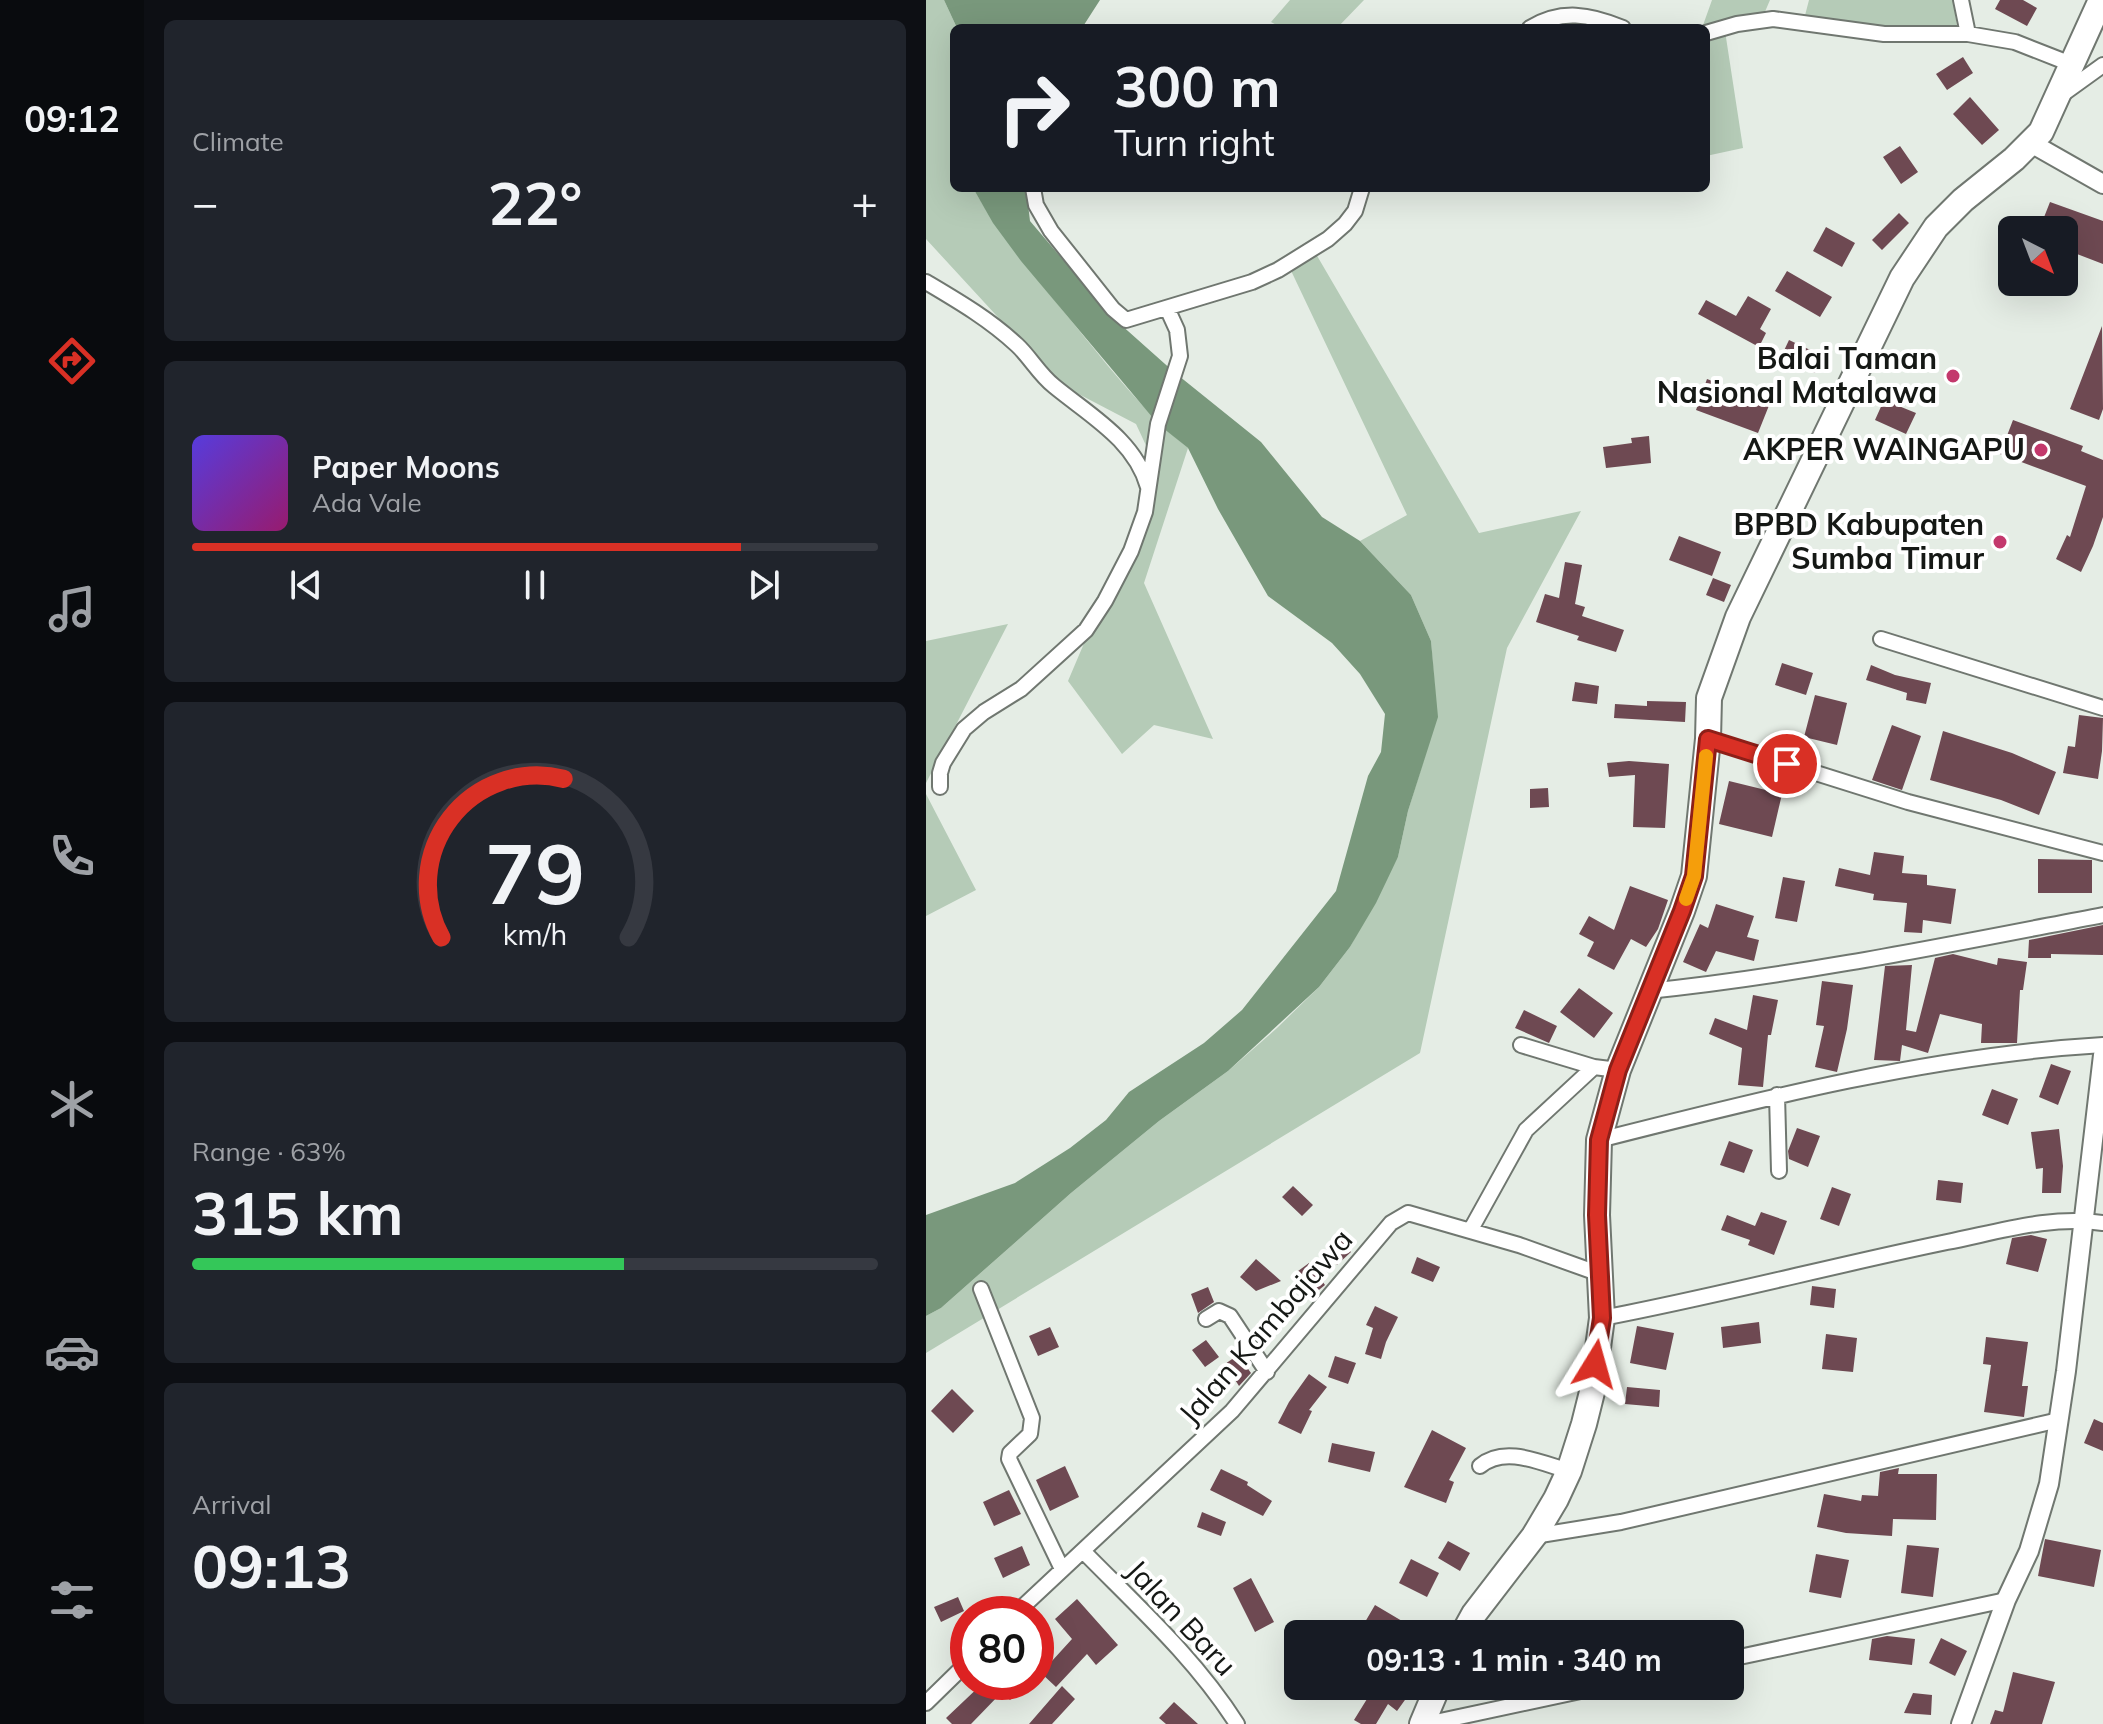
<!DOCTYPE html>
<meta charset="utf-8">
<style>
:root{--surface:#171b24;--page:#20242c;--text:#f1f3f6;--muted:#9ea1a6;--line:#363941;--accent:#d93025}
body{margin:0;font-family:Mulish,sans-serif;background:var(--page);color:var(--text);height:100vh;display:flex;flex-direction:column;font-size:30px;white-space:nowrap}
*{box-sizing:border-box;margin:0}
p{font-size:26px;color:var(--muted)}
.icon{flex:none;width:44px;height:44px;fill:none;stroke:currentColor;stroke-width:2;stroke-linecap:round;stroke-linejoin:round}
.map{position:relative;flex:1;overflow:hidden}
.panel{display:flex;flex-direction:column;gap:20px;padding:20px;background:#0d0f14;width:782px}
.panel>*{flex:none}
.banner{position:absolute;left:24px;top:24px;width:760px;height:168px;border-radius:12px;box-shadow:0 8px 32px #0002;background:#171b24;color:var(--text);overflow:hidden}
.needle{width:52px;rotate:138deg}
.tools{position:absolute;left:1072px;top:216px;display:grid;gap:16px}
.tools a{display:grid;place-items:center;width:80px;height:80px;border-radius:12px;background:var(--surface);box-shadow:0 8px 32px #0002;font-size:40px}
.speed{position:absolute;left:24px;top:1596px;display:flex;gap:16px;font-size:40px;font-weight:700;text-align:center}
.speed>*{display:grid;place-content:center;width:104px;height:104px;border-radius:50%;background:var(--surface);box-shadow:0 8px 32px #0002;line-height:1}
.speed .limit{border:12px solid #d22;background:#fff;color:#111}
.pin{position:absolute;display:grid;place-items:center;width:68px;height:68px;color:#fff;margin:-34px;border:4px solid #fff;border-radius:50%;box-shadow:0 2px 8px #0007}
.me{position:absolute;width:88px;margin:-44px;rotate:8deg;stroke-linejoin:round;filter:drop-shadow(0 0 6px #0008)}
.turn{display:flex;align-items:center;gap:28px;height:168px;padding:0 32px;font-size:36px}
.turn .icon{width:104px;height:104px;stroke-width:2.5}
.turn b{display:block;font-size:56px;line-height:68px}
.big{font-size:60px;font-weight:700;line-height:1.1}
.panel .widget{flex:1;display:flex;flex-direction:column;justify-content:center;gap:12px;min-width:0;padding:0 28px;border-radius:12px;background:var(--page)}
.panel .dial{align-items:center;gap:0}
.dial svg{height:208px;overflow:visible;fill:none;stroke:var(--line);stroke-width:7;stroke-linecap:round;text-anchor:middle}
.dial text{fill:var(--text);stroke:none}
.song{display:flex;align-items:center;gap:24px}
.cover{width:96px;height:96px;border-radius:12px;background:linear-gradient(135deg,hsl(250 70% 55%),hsl(320 70% 35%))}
.played{height:8px;border-radius:4px;background:linear-gradient(90deg,var(--accent) 80%,var(--line) 80%)}
.keys{display:flex;justify-content:space-around;direction:ltr}
.heat{display:flex;justify-content:space-between;align-items:center;font-size:44px;direction:ltr}
.charge{height:12px;border-radius:6px;background:linear-gradient(90deg,#34c759 63%,var(--line) 0)}
.trip{position:absolute;left:358px;top:1620px;width:460px;height:80px;border-radius:12px;background:var(--surface);box-shadow:0 8px 32px #0002;font-weight:700;line-height:80px;text-align:center}
main{display:flex;flex:1;min-height:0}
.menu{display:flex;flex-direction:column;width:144px;justify-content:space-around;align-items:center;background:#090b0e;color:var(--muted)}
.menu .icon{width:56px;height:56px}
.menu .active{color:var(--accent)}
.menu b{font-size:36px;color:var(--text)}
.map>svg:first-child{display:block}
.green{fill:#b5cbb7}
.water{fill:#79987c}
.building{fill:#6e4952}
.lines{fill:none;stroke-linecap:round;stroke-linejoin:round}
.street-casing{stroke:#707770;stroke-width:18}
.secondary-casing{stroke:#707770;stroke-width:22}
.highway-casing{stroke:#707770;stroke-width:28}
.street{stroke:#fff;stroke-width:14}
.secondary{stroke:#fff;stroke-width:18}
.highway{stroke:#fff;stroke-width:24}
.route-casing{stroke:#8d1f18;stroke-width:20}
.route{stroke:#d93025;stroke-width:14}
.slow{stroke:#f59e0b;stroke-width:14}
.poi-dot{fill:#c3386c;stroke:#fff;stroke-width:3}
.labels{text-anchor:middle;stroke-width:8;stroke-linejoin:round;paint-order:stroke}
.poi-label{font-size:30px;font-weight:bold;fill:#151815;stroke:#fff;text-anchor:end}
.street-label{font-size:30px;fill:#151815;stroke:#fff}
</style>
<main>
<nav class="menu">
<b>09:12</b>
<svg class="icon active" aria-label="directions" viewBox="0 0 24 24"><path d="M12 3l9 9-9 9-9-9zM9 14v-3h6M13 9l2 2-2 2"/></svg>
<svg class="icon" aria-label="music" viewBox="0 0 24 24"><path d="M9 18V5l10-2v13"/><circle cx="6" cy="18" r="3"/><circle cx="16" cy="16" r="3"/></svg>
<svg class="icon" aria-label="phone" viewBox="0 0 24 24"><path d="M5 4h4l2 5-3 2q2 4 5 5l2-3 5 2v4C11 20 4 13 5 4z"/></svg>
<svg class="icon" aria-label="climate" viewBox="0 0 24 24"><path d="M12 3v18M4 7l16 10M4 17L20 7"/></svg>
<svg class="icon" aria-label="car" viewBox="0 0 24 24"><path d="M5 17H2v-5l4-1 3-4h7l3 4 3 1v5h-3M9 17h6M6 11h13"/><circle cx="7" cy="17" r="2"/><circle cx="17" cy="17" r="2"/></svg>
<svg class="icon" aria-label="filters" viewBox="0 0 24 24"><path d="M4 7h16M4 17h16"/><circle cx="9" cy="7" r="2"/><circle cx="15" cy="17" r="2"/></svg>
</nav>
<section class="panel">
<div class="widget"><p>Climate</p>
<div class="heat"><a>−</a><b class="big">22°</b><a>+</a></div>
</div>
<div class="widget">
<div class="song"><i class="cover"></i><div><b>Paper Moons</b><p>Ada Vale</p></div></div>
<div class="played"></div>
<div class="keys"><svg class="icon" aria-label="previous" viewBox="0 0 24 24"><path d="M18 5L8 12l10 7zM5 5v14"/></svg><svg class="icon" aria-label="pause" viewBox="0 0 24 24"><path d="M8 5v14M16 5v14"/></svg><svg class="icon" aria-label="next" viewBox="0 0 24 24"><path d="M6 5l10 7-10 7zM19 5v14"/></svg></div>
</div>
<div class="widget dial"><svg viewBox="0 0 100 80">
<path d="M14 69A42 42 0 1 1 86 69"/>
<path d="M14 69A42 42 0 0 1 61 8" stroke="#d93025"/>
<text x="50" y="56" font-size="32" font-weight="700">79</text>
<text x="50" y="72" font-size="11">km/h</text>
</svg></div>
<div class="widget"><p>Range · 63%</p><b class="big">315 km</b><div class="charge"></div></div>
<div class="widget"><p>Arrival</p><b class="big">09:13</b></div>
</section>
<div class="map">
<svg width="1177" height="1724" viewBox="0 0 1177 1724">
<rect width="100%" height="100%" fill="#e5ede5"/>
<path class="green" d="M0 0H18L31 28H28V188H47C73 234 105 271 138 312 177 359 214 409 262 448L218 583 287 739 228 725 196 754 142 681 159 641 212 549 231 469 210 424 122 378 102 350 0 239Z
M364 0H438L411 28H356L345 22Z
M786 0H844L835 21 799 31 817 148 780 156V28H776Z
M883 0H1027L1033 39 876 27Z
M383 242 553 533 655 511 581 648 494 1053 0 1353V1316L15 1308 145 1193 233 1121 302 1071 351 1028 393 987 424 947 472 857 482 811 511 717 505 641 485 595 434 541 481 515 359 258Z
M82 624 0 783V641Z
M0 794 50 890 0 916Z"/>
<path class="water" d="M18 0H174L156 28H31Z
M47 188H100L104 221 184 315 248 372 335 442 396 517 434 541 485 595 505 641 512 717 482 811 472 857 450 903 424 947 393 987 302 1071 233 1121 145 1193 15 1308 0 1316V1215L89 1183 144 1148 180 1120 203 1092 278 1043 316 1010 410 891 442 776 455 752 459 714 434 674 406 643 342 596 292 509 262 448 232 424 95 261 67 223Z"/>
<path class="building" d="M1074 0H1097L1111 8 1101 26 1069 9Z
M1037 57 1047 73 1021 90 1010 74Z
M1044 97 1073 130 1056 145 1027 114Z
M974 146 992 172 975 184 957 157Z
M1124 202 1177 221V264L1138 249V230H1113Z
M973 213 983 223 956 250 946 240Z
M900 227 929 243 916 267 887 251Z
M861 271 906 297 894 317 849 291Z
M822 296 845 309 834 329 840 333 833 347 772 314 780 300 810 316Z
M1176 326 1177 409 1173 420 1144 409Z
M863 340 897 356 889 373 855 357Z
M781 379 844 403 832 433 770 410Z
M958 400 990 413 980 434 949 420Z
M1087 420 1157 446 1155 451 1177 460V517L1167 546 1155 572 1130 559 1141 535 1144 537 1160 486 1074 454Z
M723 436 725 463 680 468 677 447 706 443 705 438Z
M753 536 795 552 786 576 743 560Z
M639 562 656 565 649 604 659 607 656 616 698 630 690 652 651 640 653 636 610 622 619 594 633 598Z
M787 578 805 585 798 602 780 595Z
M856 663 887 673 880 695 849 685Z
M945 665 969 675 1005 683 1000 704 980 700 981 693 940 680Z
M649 682 673 686 671 704 646 701Z
M889 695 921 703 911 745 878 737Z
M721 701 760 702 759 722 688 718 689 704 721 706Z
M1153 715 1177 718 1176 751 1172 779 1137 773 1142 746 1149 747Z
M966 725 995 736 976 790 946 780Z
M1017 731 1086 753 1130 772 1113 815 1075 800 1004 780Z
M703 761 743 764 739 828 707 827 709 775 683 777 681 763Z
M803 781 856 794 846 837 793 824Z
M622 788 623 807 604 808V789Z
M948 852 978 856 976 873 1001 875V885L1030 889 1025 924 997 920 996 933 978 932 981 903 947 900 948 894 909 886 913 868 944 875Z
M1112 859 1166 860V893H1112Z
M857 877 879 881 871 922 849 918Z
M704 886 742 900 732 929 720 947 705 939 688 970 661 956 668 942 653 934 663 916 688 930Z
M790 904 828 916 821 937 833 940 828 961 790 951 780 972 757 962 774 924 782 928Z
M1177 925V955L1125 954V958H1102L1103 940Z
M1027 954 1071 965 1072 958 1101 962 1097 990H1094L1091 1043H1055L1056 1024 1014 1014 1002 1053 976 1045 974 1061 948 1060 959 966 986 965 980 1030 990 1032 1009 958Z
M896 981 927 985 921 1029 911 1072 889 1067 898 1026 890 1025Z
M653 988 687 1013 668 1038 634 1012Z
M827 995 852 1000 845 1035H842L837 1087 812 1085 816 1048 783 1034 789 1018 821 1030Z
M598 1010 631 1026 623 1043 589 1028Z
M1125 1064 1145 1071 1132 1105 1113 1097Z
M1066 1089 1092 1099 1082 1125 1056 1115Z
M871 1128 894 1136 882 1167 863 1159 862 1151Z
M1133 1129 1137 1166 1135 1193H1116L1117 1168 1110 1169 1105 1132Z
M803 1141 827 1150 818 1173 794 1165Z
M1012 1180 1037 1183 1035 1203 1010 1200Z
M367 1186 387 1205 376 1216 356 1197Z
M906 1187 925 1194 913 1226 894 1219Z
M835 1212 861 1221 848 1255 822 1245 824 1240 795 1230 801 1215 829 1226Z
M1105 1235 1121 1239 1112 1272 1080 1264 1086 1238Z
M414 1239 425 1252 411 1265 399 1251Z
M491 1257 514 1267 507 1282 485 1273Z
M330 1259 355 1281 330 1291 314 1277Z
M383 1263 399 1285 383 1298 368 1274Z
M886 1286 910 1289 908 1308 884 1305Z
M282 1287 288 1302 272 1313 265 1294Z
M449 1306 472 1317 460 1342 455 1359 439 1354 447 1328 440 1325Z
M833 1322 835 1343 797 1348 795 1327Z
M711 1326 748 1333 740 1370 704 1363Z
M124 1327 133 1347 112 1356 103 1336Z
M900 1334 931 1338 927 1372 896 1369Z
M1060 1337 1102 1342 1096 1386H1102L1098 1417 1058 1412 1065 1365 1057 1364Z
M280 1340 293 1357 279 1367 266 1350Z
M312 1355 325 1373 313 1386 299 1364Z
M409 1356 430 1363 422 1384 402 1377Z
M383 1374 401 1387 383 1410 386 1411 375 1434 352 1423 363 1402Z
M701 1387 734 1390 733 1407 699 1404Z
M26 1389 48 1411 27 1433 5 1411Z
M1168 1419 1177 1423V1451L1158 1443Z
M506 1430 540 1448 523 1480 528 1482 520 1503 478 1487Z
M406 1443 449 1452 444 1472 402 1462Z
M139 1466 153 1497 124 1511 110 1480Z
M973 1468 972 1474H1011L1010 1520 967 1519 966 1536 920 1533 891 1527 898 1494 935 1501 936 1495 952 1496 954 1472Z
M295 1469 322 1482 321 1485 346 1501 337 1516 284 1490Z
M83 1490 95 1514 68 1526 57 1502Z
M276 1512 300 1522 295 1536 271 1527Z
M1119 1539 1175 1550 1168 1587 1112 1576Z
M522 1541 544 1553 534 1571 512 1558Z
M981 1545 1013 1548 1007 1597 975 1593Z
M96 1546 104 1565 77 1578 68 1558Z
M890 1554 923 1560 915 1598 883 1592Z
M485 1559 513 1573 501 1597 473 1583Z
M325 1578 348 1622 329 1632 307 1588Z
M32 1597 38 1611 15 1622 8 1607Z
M151 1599 192 1645 170 1665 161 1654 130 1687 115 1673 146 1639 129 1619Z
M449 1605 498 1634H432Z
M961 1636 989 1639 986 1665 943 1660 946 1639Z
M1015 1638 1041 1651 1029 1676 1003 1663Z
M1087 1672 1129 1682 1116 1724H1064L1069 1710 1077 1712Z
M58 1682H101L84 1700 76 1692 45 1724H26L20 1718Z
M136 1686 149 1699 126 1724H103Z
M449 1686H489L471 1711 462 1704 450 1724H435L428 1720Z
M987 1693 1006 1695 1005 1715 978 1713Z
M248 1702 272 1724H240L233 1718Z"/>
<g class="lines">
<defs>
<path id="street" d="M1035 0 1042 34 1089 42 1145 64
M604 28C635 9 664 14 697 28
M780 33 811 24 847 19 958 34H1042
M1134 96 1177 65
M107 188 110 205 125 231 187 309 200 320 326 282 352 270 402 239 419 224 429 211 436 188
M0 282C32 301 63 319 91 345 104 357 113 374 128 386 163 415 209 440 222 487
M955 639 1177 708
M782 739 982 802 1177 853
M14 787V773L17 763 38 729 58 712 95 689 160 630 179 601 205 551 219 512 232 424 254 356 251 330 241 308
M722 991C876 975 1026 944 1177 915
M595 1045 668 1067
M851 1095 853 1171
M673 1140C838 1098 1007 1055 1177 1045
M544 1231 600 1130 668 1067 692 1070
M55 1289 106 1418 104 1434 84 1453 83 1459 136 1569
M676 1318C792 1296 905 1266 1021 1242 1072 1232 1125 1215 1177 1223
M280 1319 293 1311 304 1316 341 1372
M554 1466C579 1445 615 1463 643 1471
M608 1536 695 1522 1133 1420
M157 1551C211 1606 269 1658 311 1724
M89 1614 306 1411 465 1223 482 1213 593 1245 674 1274
M804 1659 1080 1600
M0 1703 42 1662
M500 1724 678 1686"/>
<path id="secondary" d="M1105 143 1177 184
M1035 1724 1080 1600 1103 1551 1123 1484 1140 1371 1177 1055"/>
<path id="highway" d="M537 1634 548 1614 608 1536 630 1499 643 1471 658 1424 666 1392 676 1318 671 1215 673 1140 692 1070 756 911 768 876 782 739 783 698 812 617 976 278 1010 227 1037 200 1088 159 1115 132 1175 0
M496 1724 512 1686"/>
</defs>
<use href="#street" class="street-casing"/>
<use href="#secondary" class="secondary-casing"/>
<use href="#highway" class="highway-casing"/>
<use href="#street" class="street"/>
<use href="#secondary" class="secondary"/>
<use href="#highway" class="highway"/>
</g>
<g class="lines">
<defs>
<path id="route" d="M669 1364 676 1318 671 1215 673 1140 692 1070 756 911 768 876 782 739 861 764"/>
</defs>
<use href="#route" class="route-casing"/>
<use href="#route" class="route"/>
<path class="slow" d="M760 899 768 876 780 756"/>
</g>
<g class="poi-dot">
<circle cx="1027" cy="376" r="8"/>
<circle cx="1115" cy="450" r="8"/>
<circle cx="1074" cy="542" r="8"/>
</g>
<g class="labels">
<g class="poi-label">
<text x="1011" y="369">Balai Taman<tspan x="1011" dy="34">Nasional Matalawa</tspan></text>
<text x="1099" y="460">AKPER WAINGAPU</text>
<text x="1058" y="535">BPBD Kabupaten<tspan x="1058" dy="34">Sumba Timur</tspan></text>
</g>
<g class="street-label">
<text transform="translate(340 1327) rotate(-49)" y="10">Jalan Kambajawa</text>
<text transform="translate(255 1618) rotate(47)" y="10">Jalan Baru</text>
</g>
</g>
</svg>
<div class="tools">
<a><svg class="needle" viewBox="-14 -14 28 28"><path d="M0-13l5 13h-10z" fill="#e53935"/><path d="M0 13l5-13h-10z" fill="#9ea1a6"/></svg></a>
</div>
<div class="speed"><div class="limit">80</div></div>
<div class="pin" style="left:861px;top:764px;background:#d93025"><svg class="icon" aria-label="arrive" viewBox="0 0 24 24"><path d="M6 21V4h12l-3 4 3 4H6"/></svg></div>
<svg class="me" style="left:669px;top:1364px" viewBox="-20 -20 40 40"><path d="M0-17L14 15 0 8-14 15z" fill="#d93025" stroke="#fff" stroke-width="4"/></svg>
<div class="trip">09:13 · 1 min · 340 m</div>
<div class="banner">
<div class="turn"><svg class="icon" aria-label="right" viewBox="0 0 24 24"><path d="M7 20v-9h11M14 6l5 5-5 5"/></svg><div><b>300 m</b>Turn right</div></div>
</div>
</div>
</main>
